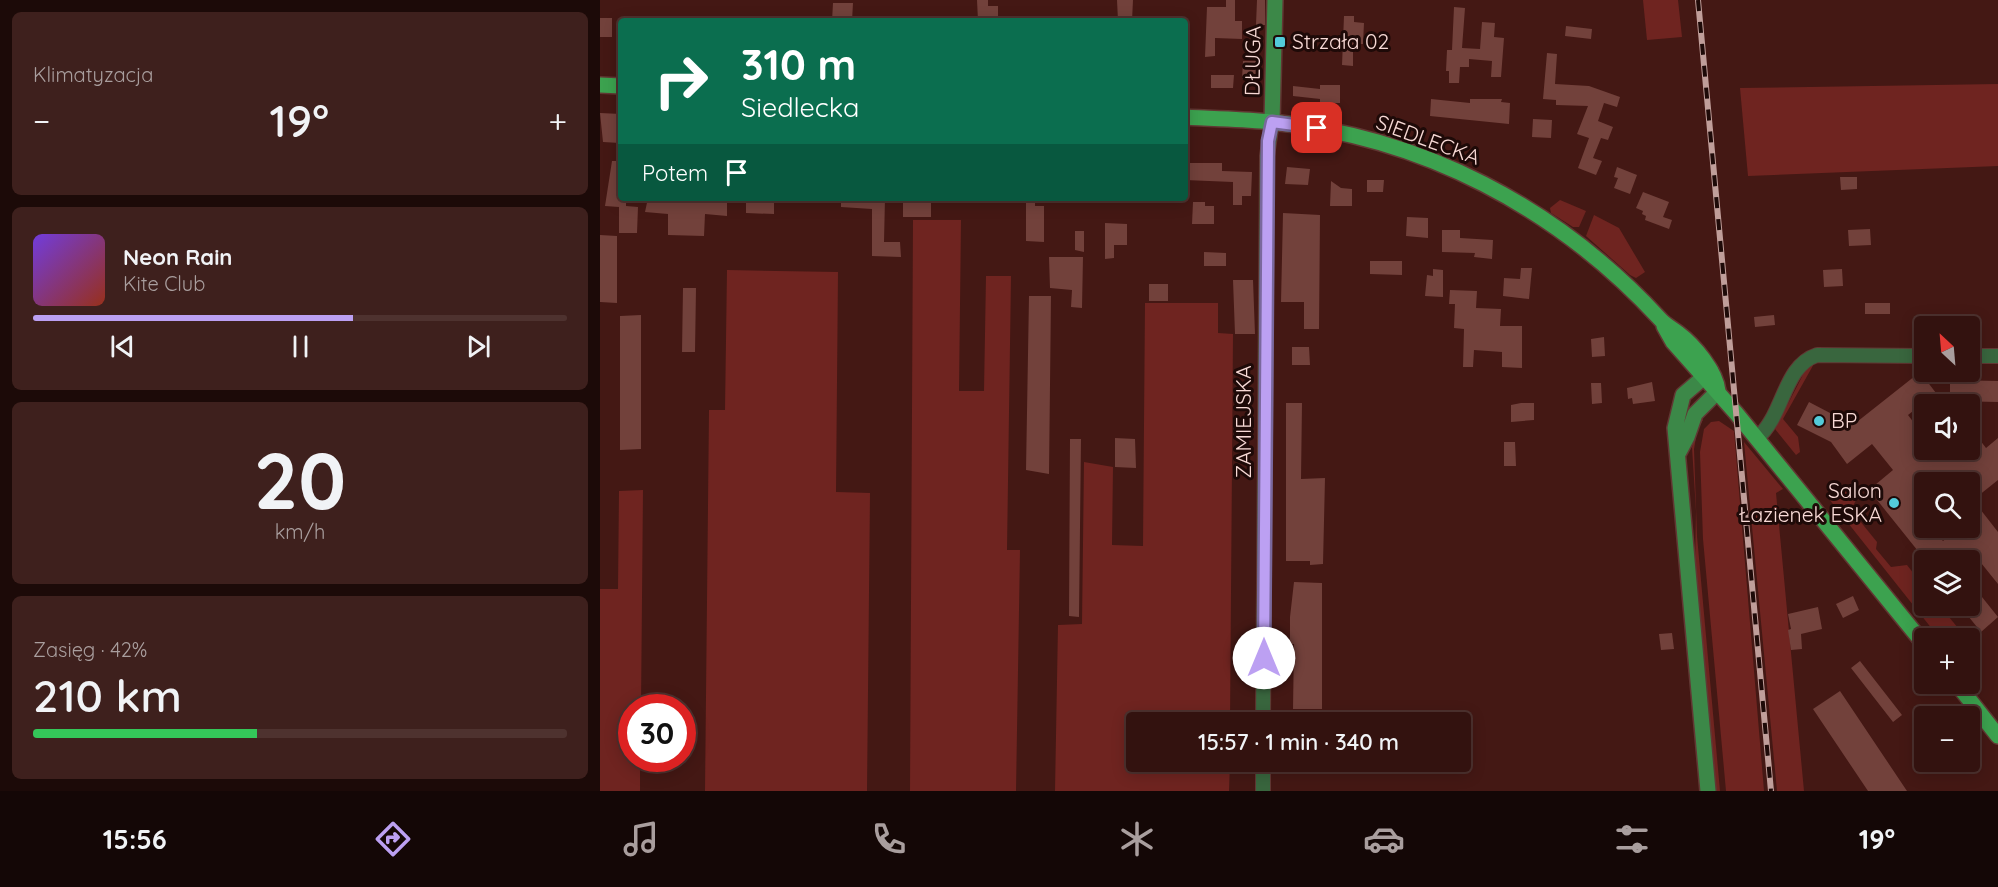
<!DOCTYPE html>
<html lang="pl">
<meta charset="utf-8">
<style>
:root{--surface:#33120f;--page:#3e201d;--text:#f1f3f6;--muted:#a99e9e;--line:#4e322f;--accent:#bca0f2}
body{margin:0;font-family:Quicksand,sans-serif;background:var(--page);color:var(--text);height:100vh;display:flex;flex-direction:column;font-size:22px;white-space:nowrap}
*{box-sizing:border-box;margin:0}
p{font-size:20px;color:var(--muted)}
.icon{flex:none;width:33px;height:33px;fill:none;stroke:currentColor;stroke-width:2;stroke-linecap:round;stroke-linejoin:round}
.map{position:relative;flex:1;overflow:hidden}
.sheet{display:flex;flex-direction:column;gap:12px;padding:12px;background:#1c0a08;width:600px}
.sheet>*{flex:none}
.top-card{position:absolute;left:18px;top:18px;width:570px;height:183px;border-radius:6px;box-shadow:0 3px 15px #0003,0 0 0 2px var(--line);background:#0b6e4f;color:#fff;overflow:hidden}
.needle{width:39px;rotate:334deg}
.buttons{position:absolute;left:1314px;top:316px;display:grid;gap:12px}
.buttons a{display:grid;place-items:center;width:66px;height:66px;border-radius:6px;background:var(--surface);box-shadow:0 3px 15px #0003,0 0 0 2px var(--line);font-size:30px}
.speed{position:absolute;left:18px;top:694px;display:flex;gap:12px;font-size:30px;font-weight:700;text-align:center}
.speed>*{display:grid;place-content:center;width:78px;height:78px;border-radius:50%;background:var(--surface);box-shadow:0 3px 15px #0003,0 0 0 2px var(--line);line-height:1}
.speed .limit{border:9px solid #d22;background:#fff;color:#111}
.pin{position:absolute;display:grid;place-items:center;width:51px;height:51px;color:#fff;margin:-26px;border-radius:12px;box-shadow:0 3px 9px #0006}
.me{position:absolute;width:66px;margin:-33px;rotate:0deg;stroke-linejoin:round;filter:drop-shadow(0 0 4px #0008)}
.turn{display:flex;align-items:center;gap:21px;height:126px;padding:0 24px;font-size:27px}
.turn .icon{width:78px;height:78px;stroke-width:2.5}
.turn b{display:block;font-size:42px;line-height:51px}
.then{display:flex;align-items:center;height:57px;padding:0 24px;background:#0003;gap:12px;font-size:22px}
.big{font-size:45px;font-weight:600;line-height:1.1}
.sheet .tile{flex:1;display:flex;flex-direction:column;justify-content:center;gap:9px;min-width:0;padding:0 21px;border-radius:9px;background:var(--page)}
.sheet .dial{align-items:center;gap:0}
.dial b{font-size:78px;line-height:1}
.song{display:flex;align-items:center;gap:18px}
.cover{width:72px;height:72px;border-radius:9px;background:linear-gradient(135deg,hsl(260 70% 55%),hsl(10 70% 35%))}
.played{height:6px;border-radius:3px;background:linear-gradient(90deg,var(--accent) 60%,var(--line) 60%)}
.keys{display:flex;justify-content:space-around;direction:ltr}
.heat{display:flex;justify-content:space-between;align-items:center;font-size:33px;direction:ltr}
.charge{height:9px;border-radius:4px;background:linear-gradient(90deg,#34c759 42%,var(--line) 0)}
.trip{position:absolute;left:526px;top:712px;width:345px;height:60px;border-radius:6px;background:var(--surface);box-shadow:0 3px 15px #0003,0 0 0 2px var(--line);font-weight:600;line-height:60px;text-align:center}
.menu{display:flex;height:96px;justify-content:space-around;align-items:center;background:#140706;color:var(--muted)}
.menu .icon{width:42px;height:42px}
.menu .current{color:var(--accent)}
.menu b{font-size:27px;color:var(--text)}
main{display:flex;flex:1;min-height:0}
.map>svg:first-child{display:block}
.green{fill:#6f2420}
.building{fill:#72413b;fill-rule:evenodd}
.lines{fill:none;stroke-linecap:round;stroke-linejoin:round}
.street-casing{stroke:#613733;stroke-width:16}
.secondary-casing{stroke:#613733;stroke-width:18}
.primary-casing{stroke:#613733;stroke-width:18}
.street{stroke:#39663e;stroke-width:14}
.secondary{stroke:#3c8848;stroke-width:15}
.primary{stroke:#3ca24f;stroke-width:15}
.rail-casing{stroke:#c09e9a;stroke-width:6}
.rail{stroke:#1e0a08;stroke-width:4;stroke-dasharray:11;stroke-linecap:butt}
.route-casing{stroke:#7a689d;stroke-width:15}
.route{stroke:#bca0f2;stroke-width:10}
.poi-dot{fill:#53cbda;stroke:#1e0a08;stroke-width:2}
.labels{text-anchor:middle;stroke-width:6;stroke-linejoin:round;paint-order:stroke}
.poi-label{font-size:21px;fill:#f8dad6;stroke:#1e0a08;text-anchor:start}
.street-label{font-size:21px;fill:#f8dad6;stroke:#1e0a08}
</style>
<main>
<section class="sheet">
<div class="tile"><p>Klimatyzacja</p>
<div class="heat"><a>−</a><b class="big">19°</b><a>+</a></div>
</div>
<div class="tile">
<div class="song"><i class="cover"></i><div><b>Neon Rain</b><p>Kite Club</p></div></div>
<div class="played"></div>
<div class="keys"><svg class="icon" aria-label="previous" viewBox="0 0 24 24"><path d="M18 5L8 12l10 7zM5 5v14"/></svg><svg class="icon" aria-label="pause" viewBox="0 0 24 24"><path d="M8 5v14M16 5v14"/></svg><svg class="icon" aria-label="next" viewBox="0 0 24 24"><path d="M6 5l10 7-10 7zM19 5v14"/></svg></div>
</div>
<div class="tile dial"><b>20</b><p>km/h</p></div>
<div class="tile"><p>Zasięg · 42%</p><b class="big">210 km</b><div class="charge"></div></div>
</section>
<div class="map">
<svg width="1398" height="791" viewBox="0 0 1398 791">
<rect width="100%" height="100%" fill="#441814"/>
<path class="green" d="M1043 0H1078L1082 37 1047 40Z
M1398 84V166L1148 176 1140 88Z
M960 200 986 211 979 227H973L951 213 950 208Z
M994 215 1019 228 1045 272 1036 278 1030 275 986 236Z
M313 220H361L359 391H384L386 276H411L407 550H420L416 791H310Z
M127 270 238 272 236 492 270 493 267 791H105L109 410H125Z
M545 303H618V333L633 334 630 723H537V762H630L629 791H455L458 625 482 624 484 462 513 467 512 545 543 546Z
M1215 362 1183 419 1198 437 1200 452 1196 455 1175 429 1209 363Z
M1101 418 1103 420 1097 431 1094 449 1097 536 1120 791H1115L1095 566 1096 511 1092 447Z
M1119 421 1134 431 1164 791H1126L1103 539 1100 452 1104 429 1111 422Z
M1144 442 1183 489 1176 493 1204 791H1177Z
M43 490 41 708H32V759H40V791H0V589H18L19 491Z
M1240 490 1248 492 1256 500 1251 510 1277 542 1276 549 1291 567 1307 565 1324 587V606H1340L1367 639H1340L1229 499Z"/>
<path class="building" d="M377 0H388V6H398V21H378Z
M517 0H533L532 21H518Z
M626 0H635V21H642V39L615 38V56L605 57 607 7H626Z
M657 0H665V25H656Z
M233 3H253L252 21H232Z
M854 7 865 8 862 48 880 49 882 22 895 23 894 37 904 38 901 77H891L892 61 869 59V67H860L859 83H849V71H846L847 50H852Z
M744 16H754V22L764 23 763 44H753V66L742 65Z
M0 18H12V37H0Z
M966 26 992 29 991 39 965 36Z
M947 53 957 54 955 84 989 86 1020 97 1017 107 1004 103 998 121 1013 127 1008 140 1001 138 993 158 1002 161 996 175 978 168 989 138 977 134 988 106 956 105V100L943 99Z
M643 61H661V79H642Z
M611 75H634L633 88H611Z
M720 85H740V103H720V99L693 96V86L720 89Z
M831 99 870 103V99H902L901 102 910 103 909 124 830 116Z
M0 113 21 114 20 143 3 142Z
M933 119 952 120 951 138 932 137Z
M12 161H21V198H26V206L38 207 37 233H19V207L5 206Z
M585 163H622V171L652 172 651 196H642V205H633V182L585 180Z
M687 167 710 169 708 185 685 184Z
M1017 167 1037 175 1030 194 1014 188 1018 178 1014 177Z
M1240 177H1257V189L1241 190Z
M767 180H784L783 192H767Z
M731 181 741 188 752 189V206H730Z
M1043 192 1069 202 1063 217 1072 220 1069 229 1045 220 1046 216 1042 214 1043 211 1036 208Z
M48 198H127V216L105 214 104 236 68 235V214L45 212Z
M158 198H174V214L146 213V201H158Z
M241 198H285L284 242H300L301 257 272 256V209L241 207Z
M426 198H435V206H444V242L426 241Z
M303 202H331V217H303Z
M593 202H605V206H614V224H592Z
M683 213 720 215 719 329H704V302H681Z
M807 217 828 218V238L806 236Z
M505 223 527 224V245H514V258L505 259Z
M1270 229 1271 245 1249 246 1248 230Z
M842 230H860V238L893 240 892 259 874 257 875 253 842 252Z
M475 231H484V252L475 250Z
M0 235 17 236V303L0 302Z
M604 252 626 253V266H604Z
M449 257H483L482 308 471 307 472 290 450 288Z
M770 261H802V275L770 274Z
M921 268H932L929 299 903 296 904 278 920 279Z
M833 269 843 270V297L825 296 827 275 833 276Z
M1242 269 1243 286 1224 287 1223 270Z
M633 280H653L655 334H635Z
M549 284H568V301H549Z
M83 288H96L95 352H82Z
M850 290 877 291 876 308 901 309 900 326H922V368L902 367V352L874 350 873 367H863L864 329 854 328 855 304H849Z
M429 296H451L449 474 426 470Z
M1265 303H1290V314H1265Z
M41 315V449L20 450V316Z
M1174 315 1175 325 1155 327 1154 317Z
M1004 337 1005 356 992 357 991 339Z
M692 347H709L710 365H692Z
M1320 372 1336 393 1308 415 1324 436V450H1370V427L1386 448 1398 438V480L1373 500 1398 532V584L1369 548 1353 561H1326L1269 490 1293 470 1272 444 1247 464 1231 442 1197 425 1209 402 1253 425ZM1324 483H1370V528H1358L1343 541 1334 531 1324 528Z
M1350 380 1398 381V402L1350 401Z
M1052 382 1055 401 1033 404 1032 398 1028 399 1027 388Z
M991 383H1001L1002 403 992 404Z
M686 403H702L701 479 725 478 723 564 710 565V561H686Z
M921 403H934V420L911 422V405Z
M515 438 535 439 536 468 515 467Z
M470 439H481L479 617 469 616Z
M904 442H915L916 466H904Z
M694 582 722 583V709H693L694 644H690V617Z
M1370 582 1398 617 1381 632 1360 606H1370Z
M1253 596 1259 610 1243 618 1236 604Z
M1218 607 1222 629 1201 634 1202 649 1191 650 1188 630 1191 629 1188 614Z
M1072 633 1074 649 1061 650 1059 634Z
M1260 661 1302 715 1293 722 1251 668Z
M1240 691 1307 791H1268L1213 709Z
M704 762H722V773H704Z"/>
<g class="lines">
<defs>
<path id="street" d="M1370 356H1398
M1157 438C1184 416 1183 366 1217 355L1324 356
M663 723 667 156 672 122
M663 791V762"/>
<path id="secondary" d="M672 122 675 0
M1079 452 1087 437 1095 414 1118 391
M1108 791 1075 428 1083 395 1111 371"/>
<path id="primary" d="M0 85 21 86
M585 117C614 119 643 119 671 122 822 136 958 208 1060 319 1065 325 1072 328 1078 333 1094 345 1116 371 1118 391
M1064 326 1073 342 1136 413 1324 644
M1357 684 1398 736"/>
</defs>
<use href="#street" class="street-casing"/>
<use href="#secondary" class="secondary-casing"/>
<use href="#primary" class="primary-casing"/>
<use href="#street" class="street"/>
<use href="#secondary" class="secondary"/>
<use href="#primary" class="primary"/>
<defs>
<path id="rail" d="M1098 0 1171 791"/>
</defs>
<use href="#rail" class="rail-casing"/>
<use href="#rail" class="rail"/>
</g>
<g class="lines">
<defs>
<path id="route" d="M664 658 668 141 672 122 717 128"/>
</defs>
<use href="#route" class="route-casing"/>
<use href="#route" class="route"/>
</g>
<g class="poi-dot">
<rect x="674" y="36" width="12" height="12" rx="3"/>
<circle cx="1219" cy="421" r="6"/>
<circle cx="1294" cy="503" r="6"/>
</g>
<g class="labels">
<g class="poi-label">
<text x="692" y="49">Strzała 02</text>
<text x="1231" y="428">BP</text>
<text x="1282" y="498" text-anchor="end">Salon<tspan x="1282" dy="24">Łazienek ESKA</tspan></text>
</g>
<g class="street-label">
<text transform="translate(653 61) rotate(-89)" y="7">DŁUGA</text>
<text transform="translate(828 140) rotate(20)" y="7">SIEDLECKA</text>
<text transform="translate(644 422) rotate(-90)" y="7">ZAMIEJSKA</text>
</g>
</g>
</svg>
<div class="buttons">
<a><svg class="needle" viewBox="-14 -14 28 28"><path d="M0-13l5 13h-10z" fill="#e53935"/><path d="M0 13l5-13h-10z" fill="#a99e9e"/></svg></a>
<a><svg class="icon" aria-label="sound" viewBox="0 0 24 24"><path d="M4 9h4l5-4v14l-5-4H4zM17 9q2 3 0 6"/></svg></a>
<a><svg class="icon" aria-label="search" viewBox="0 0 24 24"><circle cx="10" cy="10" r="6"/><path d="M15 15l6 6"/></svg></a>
<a><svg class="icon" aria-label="layers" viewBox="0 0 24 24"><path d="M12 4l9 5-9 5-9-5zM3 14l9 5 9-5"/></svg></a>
<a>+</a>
<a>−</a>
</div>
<div class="speed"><div class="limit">30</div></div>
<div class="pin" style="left:717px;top:128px;background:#d93025"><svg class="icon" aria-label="arrive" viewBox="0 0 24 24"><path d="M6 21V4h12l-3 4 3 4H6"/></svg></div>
<svg class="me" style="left:664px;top:658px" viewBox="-20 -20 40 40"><circle r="19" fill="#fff"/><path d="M0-13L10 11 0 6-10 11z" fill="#bca0f2"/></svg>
<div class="trip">15:57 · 1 min · 340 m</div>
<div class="top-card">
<div class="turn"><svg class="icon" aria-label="right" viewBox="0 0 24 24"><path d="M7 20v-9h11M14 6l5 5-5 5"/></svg><div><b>310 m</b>Siedlecka</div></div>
<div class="then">Potem<svg class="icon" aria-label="arrive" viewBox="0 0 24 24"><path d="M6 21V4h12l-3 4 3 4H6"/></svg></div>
</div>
</div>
</main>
<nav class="menu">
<b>15:56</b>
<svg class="icon current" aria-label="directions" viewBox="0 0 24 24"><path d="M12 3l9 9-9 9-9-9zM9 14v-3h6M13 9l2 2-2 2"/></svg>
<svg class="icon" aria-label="music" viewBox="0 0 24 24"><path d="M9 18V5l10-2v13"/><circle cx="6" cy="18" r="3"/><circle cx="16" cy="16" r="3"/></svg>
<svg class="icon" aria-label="phone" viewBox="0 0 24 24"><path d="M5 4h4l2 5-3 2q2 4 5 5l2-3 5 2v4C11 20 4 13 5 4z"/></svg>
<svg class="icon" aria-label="climate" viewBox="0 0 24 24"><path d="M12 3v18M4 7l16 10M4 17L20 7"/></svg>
<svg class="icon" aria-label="car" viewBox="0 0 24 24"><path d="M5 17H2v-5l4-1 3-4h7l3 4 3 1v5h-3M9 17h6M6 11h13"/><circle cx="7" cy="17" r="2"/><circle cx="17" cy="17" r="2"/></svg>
<svg class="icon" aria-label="filters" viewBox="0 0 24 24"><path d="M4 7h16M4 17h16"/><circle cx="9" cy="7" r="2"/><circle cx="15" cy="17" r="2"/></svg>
<b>19°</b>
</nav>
